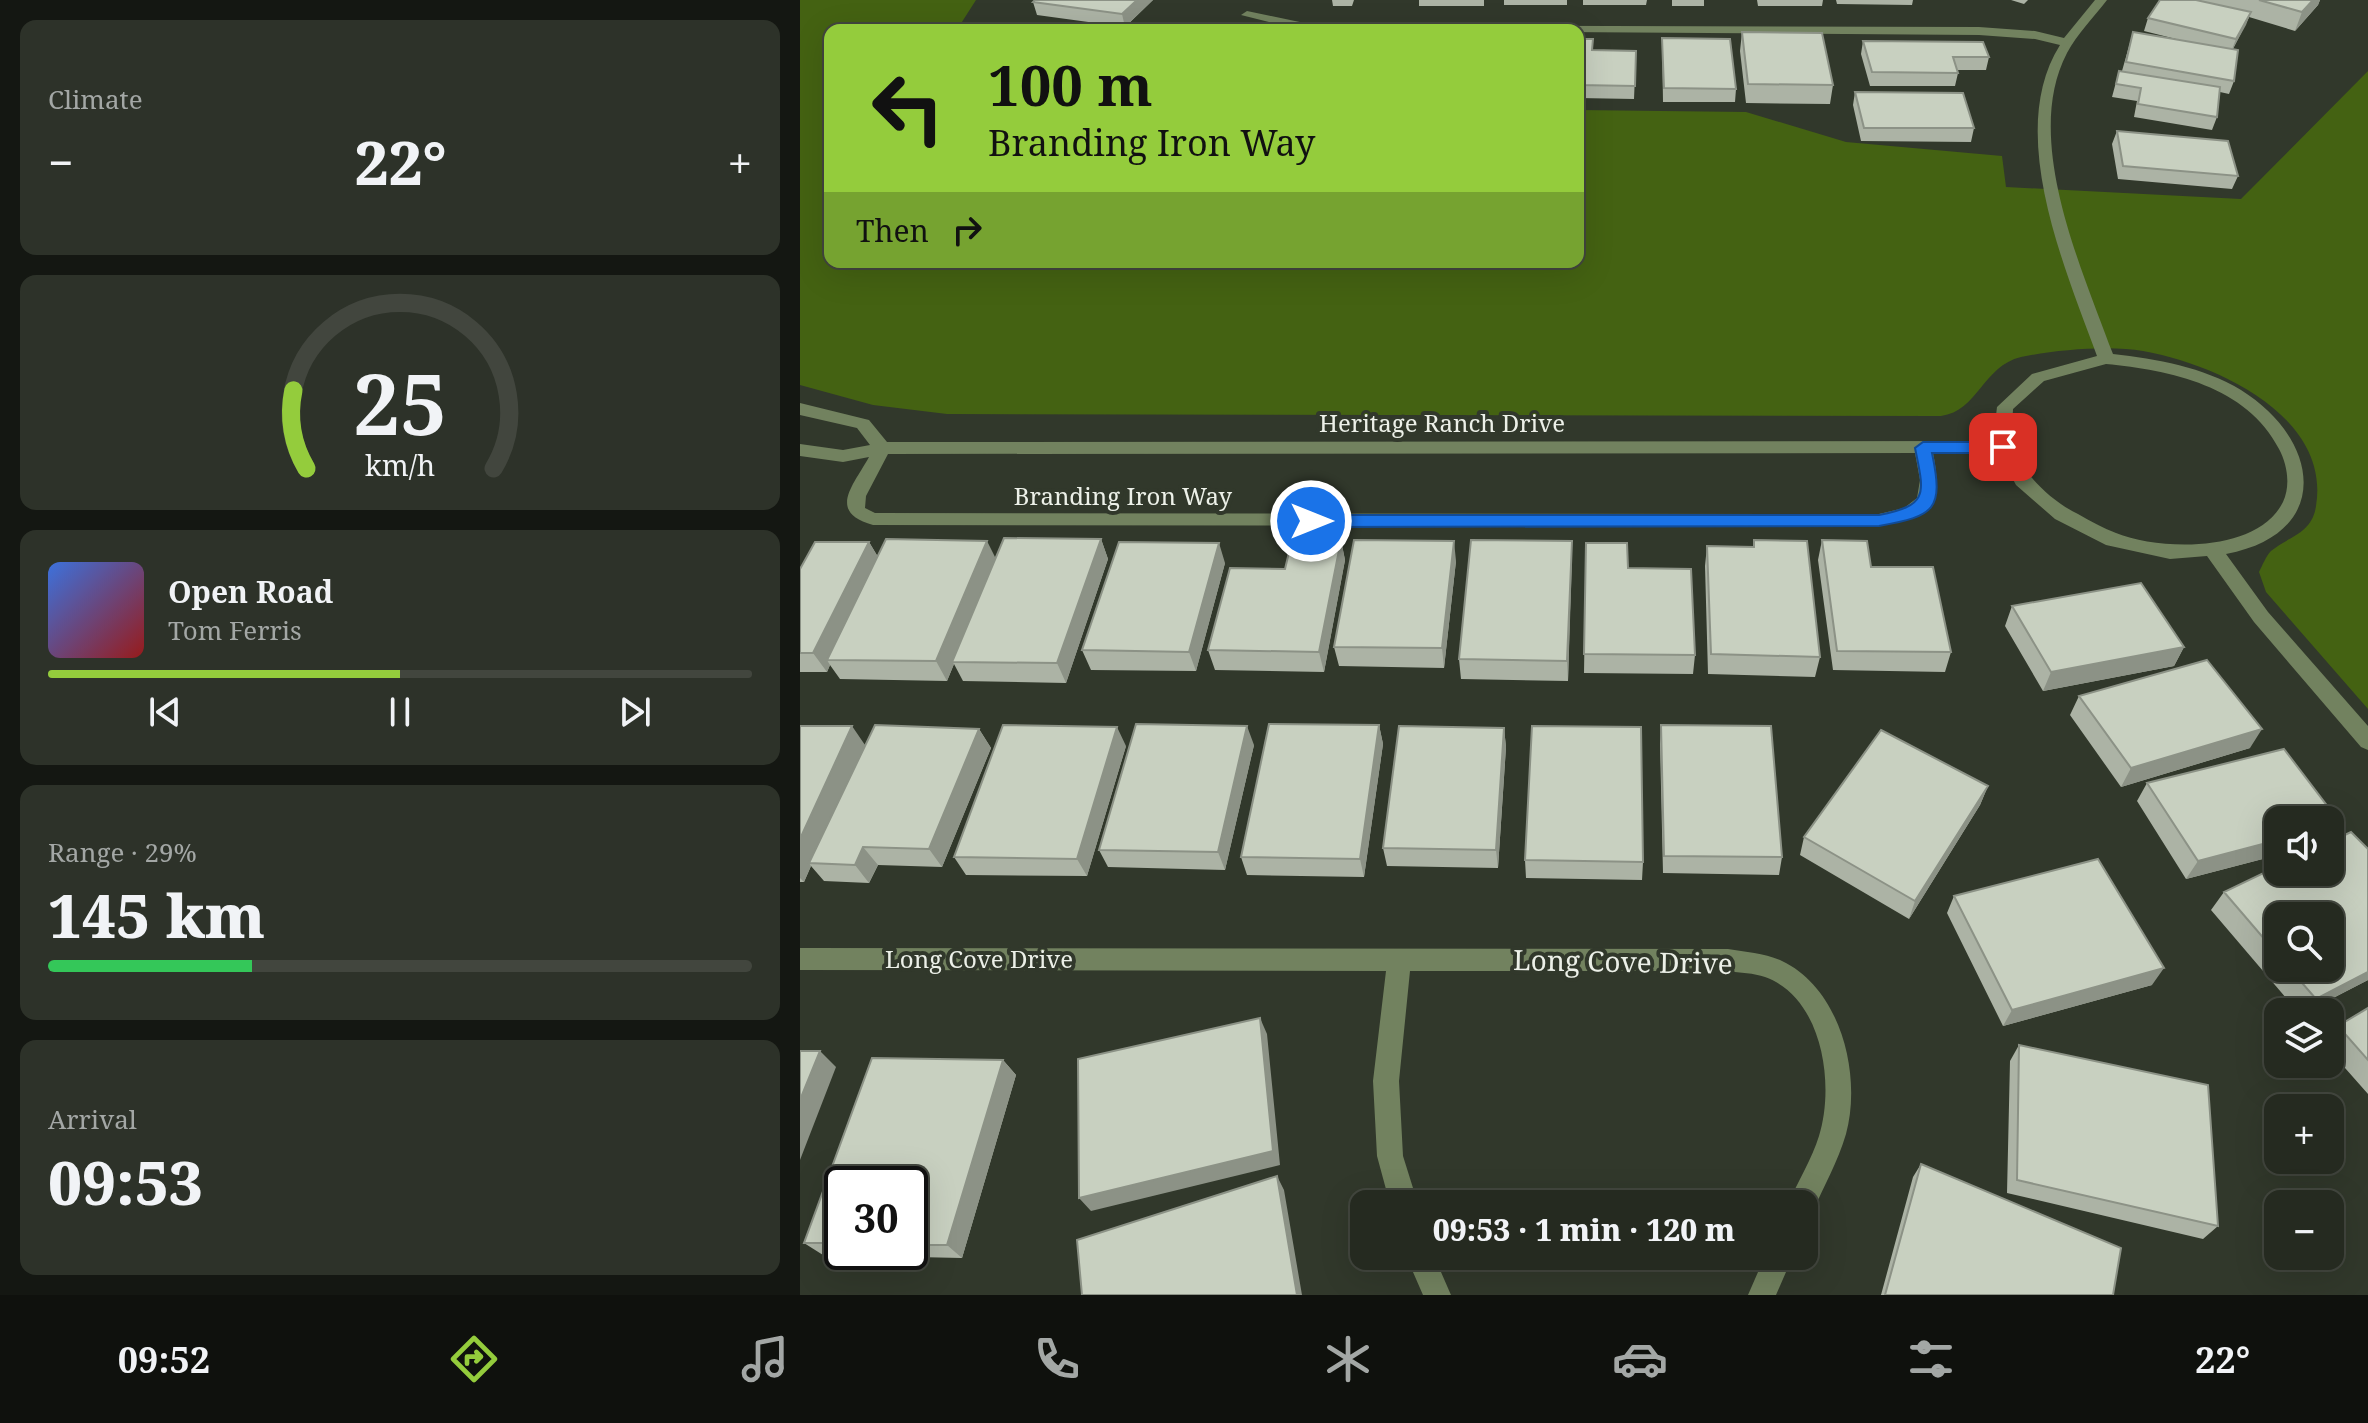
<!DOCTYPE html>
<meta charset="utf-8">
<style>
:root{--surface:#252a20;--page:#2d3229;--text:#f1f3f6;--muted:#a3a7a5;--line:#42463e;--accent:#94cc3c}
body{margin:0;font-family:"Noto Serif",serif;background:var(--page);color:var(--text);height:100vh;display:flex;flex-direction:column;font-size:30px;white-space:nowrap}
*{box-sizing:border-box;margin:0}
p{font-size:26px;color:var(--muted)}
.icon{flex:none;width:44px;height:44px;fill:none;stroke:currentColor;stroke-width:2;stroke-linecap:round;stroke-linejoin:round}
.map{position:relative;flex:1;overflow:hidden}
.sheet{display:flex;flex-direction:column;gap:20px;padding:20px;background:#141712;width:800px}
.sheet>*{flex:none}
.hud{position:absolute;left:24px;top:24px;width:760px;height:244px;border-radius:16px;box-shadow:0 8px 32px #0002,0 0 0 2px var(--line);background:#94cc3c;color:#111;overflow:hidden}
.fabs{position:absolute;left:1464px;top:806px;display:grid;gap:16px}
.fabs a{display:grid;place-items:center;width:80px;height:80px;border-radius:16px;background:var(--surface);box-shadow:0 8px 32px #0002,0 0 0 2px var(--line);font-size:40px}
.speed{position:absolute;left:24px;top:1166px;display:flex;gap:16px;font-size:40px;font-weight:700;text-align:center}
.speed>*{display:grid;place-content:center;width:104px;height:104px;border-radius:50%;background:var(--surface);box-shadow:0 8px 32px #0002,0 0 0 2px var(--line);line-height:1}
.speed .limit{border:4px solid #111;border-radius:12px;background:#fff;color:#111}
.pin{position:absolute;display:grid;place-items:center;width:68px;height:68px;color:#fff;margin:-34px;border-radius:16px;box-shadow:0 4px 12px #0006}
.me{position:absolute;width:88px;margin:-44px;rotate:90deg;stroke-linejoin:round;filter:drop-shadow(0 0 6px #0008)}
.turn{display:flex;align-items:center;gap:28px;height:168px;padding:0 32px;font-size:36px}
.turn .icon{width:104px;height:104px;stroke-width:2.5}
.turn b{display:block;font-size:56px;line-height:68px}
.then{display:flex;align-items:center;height:76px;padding:0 32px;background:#0003;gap:16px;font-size:30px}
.big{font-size:60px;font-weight:800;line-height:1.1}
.sheet .card{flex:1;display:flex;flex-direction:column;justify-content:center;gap:12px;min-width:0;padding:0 28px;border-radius:16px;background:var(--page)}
.sheet .dial{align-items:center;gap:0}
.dial svg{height:208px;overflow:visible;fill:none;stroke:var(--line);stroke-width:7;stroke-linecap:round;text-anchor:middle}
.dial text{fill:var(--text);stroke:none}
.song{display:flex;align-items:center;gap:24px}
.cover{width:96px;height:96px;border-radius:12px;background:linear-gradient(135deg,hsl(220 70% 55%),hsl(0 70% 35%))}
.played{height:8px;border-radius:4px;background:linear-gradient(90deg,var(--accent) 50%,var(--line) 50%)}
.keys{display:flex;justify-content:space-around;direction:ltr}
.heat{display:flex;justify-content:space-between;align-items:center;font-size:44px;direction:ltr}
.charge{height:12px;border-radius:6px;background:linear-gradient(90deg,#34c759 29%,var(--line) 0)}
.trip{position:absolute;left:550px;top:1190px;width:468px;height:80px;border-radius:16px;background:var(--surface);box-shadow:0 8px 32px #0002,0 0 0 2px var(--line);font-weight:800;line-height:80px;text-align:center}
.menu{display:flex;height:128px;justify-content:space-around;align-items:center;background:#0f110d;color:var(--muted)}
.menu .icon{width:56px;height:56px}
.menu .selected{color:var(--accent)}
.menu b{font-size:36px;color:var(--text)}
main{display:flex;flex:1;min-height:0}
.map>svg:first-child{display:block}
.green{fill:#446212}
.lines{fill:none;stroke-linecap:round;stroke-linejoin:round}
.minor{fill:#72825f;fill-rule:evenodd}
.wall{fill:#acb3a5;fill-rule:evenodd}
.shaded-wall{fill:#8c9286}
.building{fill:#c8d0c0;stroke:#8c9286;stroke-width:2}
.route{fill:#1a73e8;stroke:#114b97;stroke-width:2}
.labels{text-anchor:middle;stroke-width:8;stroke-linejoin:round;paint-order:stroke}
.street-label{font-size:24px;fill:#ecf0e8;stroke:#31382b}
.near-street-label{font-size:28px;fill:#ecf0e8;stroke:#31382b}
</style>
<main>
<section class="sheet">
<div class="card"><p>Climate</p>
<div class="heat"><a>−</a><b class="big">22°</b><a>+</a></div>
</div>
<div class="card dial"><svg viewBox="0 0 100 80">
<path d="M14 69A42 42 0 1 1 86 69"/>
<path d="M14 69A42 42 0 0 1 9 39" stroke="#94cc3c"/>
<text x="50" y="56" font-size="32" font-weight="700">25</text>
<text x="50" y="72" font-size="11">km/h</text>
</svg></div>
<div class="card">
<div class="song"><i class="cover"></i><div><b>Open Road</b><p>Tom Ferris</p></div></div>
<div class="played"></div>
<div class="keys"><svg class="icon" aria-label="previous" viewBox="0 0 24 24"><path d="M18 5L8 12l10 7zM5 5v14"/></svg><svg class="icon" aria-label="pause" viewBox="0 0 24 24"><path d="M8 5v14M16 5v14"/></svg><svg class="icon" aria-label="next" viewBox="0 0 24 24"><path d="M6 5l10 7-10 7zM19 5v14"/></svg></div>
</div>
<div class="card"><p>Range · 29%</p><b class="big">145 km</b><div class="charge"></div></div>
<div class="card"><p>Arrival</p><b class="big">09:53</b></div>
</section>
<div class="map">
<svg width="1568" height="1295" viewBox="0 0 1568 1295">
<rect width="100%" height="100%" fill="#31382b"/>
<path class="green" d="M0 0H176L160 25 168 30H30V262H778V110L946 112 1046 142 1202 156 1206 187 1441 199 1568 71V709L1466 592 1459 572C1462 566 1466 556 1471 551 1489 536 1512 534 1516 506 1531 416 1416 364 1343 351 1309 345 1255 350 1221 357 1183 366 1178 411 1141 416L147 414 73 405 0 385Z"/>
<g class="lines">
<path class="minor" d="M1295 0H1307C1293 18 1277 34 1267 53 1223 137 1279 262 1309 344L1313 354C1357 359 1403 367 1441 390 1521 440 1533 534 1426 554L1468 612 1568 726V750L1561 747 1454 622 1407 556 1370 559 1306 545 1255 519 1216 485 1199 453H1133C1144 507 1130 516 1079 526L73 525C27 512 53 486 69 457L43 462 0 456V444L43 450 70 445 57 428 0 415V403L69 420 87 442 1193 441 1197 407 1232 374 1297 356C1265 268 1205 132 1260 45L1235 39 1179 35 501 30 441 15 447 11 514 25 1179 27 1235 31 1264 38ZM1306 364C1370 370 1447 386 1479 449 1487 464 1491 485 1483 502 1458 553 1361 551 1316 533 1303 528 1290 521 1278 514 1251 501 1222 473 1212 445 1208 435 1213 419 1213 409L1244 381ZM1115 453 1120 480 1117 498 1104 508 1079 514 75 513 65 508 66 496 88 454Z
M0 948 928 949C946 952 965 953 982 961 1041 989 1062 1075 1046 1134 1038 1162 1023 1187 1012 1214L1004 1217V1204H988C998 1181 1012 1159 1019 1136 1035 1085 1023 998 965 977 954 973 940 973 928 971H610L599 1081 603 1156 618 1204H590L577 1156 573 1081 586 971 0 970Z
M606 1256H634L651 1295H623Z
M965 1256H993L976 1295H948Z"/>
</g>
<path class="wall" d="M353 0 325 27 237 15 233 2Z
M532 0H554L552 6H533Z
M619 0H684V6H619Z
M704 0H767V5H704Z
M783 0H847L846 5H783Z
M872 0H904V6H872Z
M957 0H1023L1022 6H958Z
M1036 0H1113L1112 5 1037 4Z
M1211 0H1228L1224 4Z
M1360 0H1520L1518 5 1495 31 1449 17 1433 49 1434 81 1429 94 1420 92 1417 117 1412 130 1334 117 1337 101 1312 97 1319 71H1322L1333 32 1388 42 1344 31 1348 18Z
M942 32 1033 85 1030 104 946 103 940 51Z
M862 38 936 89 935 102H863Z
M778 39H793V50L836 51 834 99 778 98Z
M1063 41 1189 57 1186 70H1157L1158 73 1155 86H1070L1061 54Z
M1055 92 1174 128 1171 142 1061 141 1053 105Z
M1317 131 1438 176 1432 189 1318 179 1312 144Z
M301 539 308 559 266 683 163 681 154 664 147 681 40 679 30 665 27 672H0V569L69 542 78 557 196 558Z
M541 540 545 560 524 672 415 670 408 650 485 569Z
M954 540 1020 657 1015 677 908 674 905 566 907 546 953 547Z
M1022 540 1071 567 1151 652 1145 672 1033 670 1018 560Z
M772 541 768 681 661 679 659 659Z
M786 543 828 568 895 655 893 674 784 673Z
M656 561 644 668 539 666 534 647Z
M425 563 396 671 291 670 282 650Z
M1212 606 1384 647 1374 666 1243 691 1205 626Z
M1279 696 1450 748 1321 787 1270 715Z
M579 725 583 744 564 877 447 875 441 857Z
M861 725 982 857 979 875 863 873 860 744Z
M0 726 65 745 179 729 191 748 142 867 78 865 69 883 24 881 11 866 4 882H0Z
M704 728 706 747 698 868 587 866 583 848Z
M454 745 425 870 308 867 299 850Z
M326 746 287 876 166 875 154 857Z
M1484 749 1541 824 1530 837V820H1478V855L1386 879 1337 801 1347 783Z
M1188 786 1180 805 1109 919 1000 855 1004 837Z
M1551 832 1568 849V980L1506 1012H1498L1411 910 1424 892 1478 866V872H1530V842ZM1478 916H1530V968H1478Z
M725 860 843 862 842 880 726 878Z
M1154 896 1352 985 1203 1026 1147 913Z
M1568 1008V1094L1530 1051V1033L1538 1026Z
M1219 1045 1418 1226 1403 1239 1207 1193 1210 1061Z
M72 1058 203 1060 216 1075 162 1258 23 1255 4 1243ZM42 1184H110V1252H42Z
M1121 1164 1313 1295H1081L1113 1177Z"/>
<path class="shaded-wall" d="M337 0H353L325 27 322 14Z
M1513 0H1520L1518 5 1495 31 1502 12Z
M1451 12 1446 25 1431 52 1436 39Z
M301 539 308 559 266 683 257 663Z
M541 540 545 560 524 672 519 652Z
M187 541 197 561 152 662 154 664 147 681 136 661Z
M654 541 656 561 644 668 642 648Z
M772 541V561L768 681 767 661Z
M69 542 81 562 27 660 30 665 27 672 13 653Z
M419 543 425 563 396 671 389 652Z
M1384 647 1374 666 1243 691 1251 672Z
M579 725 583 744 564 877 560 859Z
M52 726 65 745 9 863 11 866 4 882 0 878V839Z
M447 726 454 745 425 870 418 852Z
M317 727 326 746 287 876 277 859Z
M704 728 706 747 698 868 696 850Z
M179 729 191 748 142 867 129 849Z
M1462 729 1450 748 1321 787 1331 768Z
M1188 786 1180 805 1109 919 1115 901Z
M1541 824 1530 837V827Z
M1478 840V855L1386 879 1398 861Z
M63 847 78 865 69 883 55 865Z
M1364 968 1352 985 1203 1026 1212 1010Z
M1568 972V980L1506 1012H1503L1516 999Z
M460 1018 467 1034 480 1165 291 1211 279 1198Z
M20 1051 36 1067 0 1160V1100Z
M203 1060 216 1075 162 1258 147 1245Z
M477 1176 484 1190 502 1295H497Z"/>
<path class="building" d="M235 0H337L322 14 233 2Z
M1360 0H1396L1451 12 1436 39 1348 18Z
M1459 0H1513L1502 12Z
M352 24 362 30H335Z
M942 32 1022 33 1033 85 948 84Z
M1333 32 1438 50 1434 81 1326 62Z
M862 38 930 39 936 89 864 88Z
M778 39H793L792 50 836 51 835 86 778 85Z
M1063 41 1183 42 1189 57H1153L1158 73 1072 72Z
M1319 71 1420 87 1417 117 1338 104 1341 88 1316 84Z
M1055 92 1163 93 1174 128H1064Z
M1317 131 1428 141 1438 176 1323 166Z
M204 538 301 539 257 663 152 662Z
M86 539 187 541 136 661 27 660Z
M492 540H541L519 652 408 650 430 568 485 569Z
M554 540 654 541 642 648 534 647Z
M671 540 772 541 767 661 659 659Z
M954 540 1007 541 1020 657 911 654 907 546 954 547Z
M1022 540 1067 541 1071 567H1133L1151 652 1037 651Z
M15 542H69L13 653H0V569Z
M319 542 419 543 389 652 282 650Z
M786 543H827L828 568 891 569 895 655 784 654Z
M1341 583 1384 647 1251 672 1212 606Z
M1407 660 1462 729 1331 768 1279 696Z
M336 724 447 726 418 852 299 850Z
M469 724 579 725 560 859 441 857Z
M75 725 179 729 129 849 63 847 55 865 9 863Z
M203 725 317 727 277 859 154 857Z
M861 725 971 726 982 857 864 856Z
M0 726H52L0 839Z
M599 726 704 728 696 850 583 848Z
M732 726 841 727 843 862 725 860Z
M1081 730 1188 786 1115 901 1004 837Z
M1484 749 1541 824 1530 827V820H1478V840L1398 861 1347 783Z
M1551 832 1568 849V972L1516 999 1489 968H1530V916H1478V955L1424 892 1478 866V872H1530V842Z
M1298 859 1364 968 1212 1010 1154 896Z
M1568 1008V1060L1538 1026Z
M460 1018 473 1151 279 1198 278 1059Z
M1219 1045 1408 1085 1418 1226 1217 1180Z
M0 1051H20L0 1100Z
M72 1058 203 1060 147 1245H110V1184H42V1243H4Z
M1121 1164 1321 1248 1313 1295H1085Z
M477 1176 497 1295H282L277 1240Z"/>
<path class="route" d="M1123 442H1203L1211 447 1203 453H1132C1144 510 1135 516 1079 526L511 527 502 521 511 515H1079C1130 505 1124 493 1115 448Z"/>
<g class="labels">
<g class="street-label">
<text x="642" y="432">Heritage Ranch Drive</text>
<text x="323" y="505">Branding Iron Way</text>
<text x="179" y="968">Long Cove Drive</text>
</g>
<g class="near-street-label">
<text transform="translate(823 962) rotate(1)" y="10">Long Cove Drive</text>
</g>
</g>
</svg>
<div class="fabs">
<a><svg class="icon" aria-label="sound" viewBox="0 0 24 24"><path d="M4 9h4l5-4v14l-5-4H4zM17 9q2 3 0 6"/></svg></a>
<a><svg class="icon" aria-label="search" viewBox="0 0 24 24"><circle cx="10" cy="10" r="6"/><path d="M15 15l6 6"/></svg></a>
<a><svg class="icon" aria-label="layers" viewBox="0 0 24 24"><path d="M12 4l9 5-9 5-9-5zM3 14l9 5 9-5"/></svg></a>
<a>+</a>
<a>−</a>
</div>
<div class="speed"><div class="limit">30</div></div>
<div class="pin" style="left:1203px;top:447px;background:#d93025"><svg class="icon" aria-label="arrive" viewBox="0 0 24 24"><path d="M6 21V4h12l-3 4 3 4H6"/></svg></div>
<svg class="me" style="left:511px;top:521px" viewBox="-20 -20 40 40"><circle r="17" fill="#1a73e8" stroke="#fff" stroke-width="3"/><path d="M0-11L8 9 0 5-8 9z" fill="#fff"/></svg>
<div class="trip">09:53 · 1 min · 120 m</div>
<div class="hud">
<div class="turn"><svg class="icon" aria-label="left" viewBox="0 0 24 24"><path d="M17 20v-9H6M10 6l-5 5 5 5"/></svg><div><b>100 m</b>Branding Iron Way</div></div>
<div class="then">Then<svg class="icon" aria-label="right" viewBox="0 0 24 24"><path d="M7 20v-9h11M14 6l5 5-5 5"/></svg></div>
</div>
</div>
</main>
<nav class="menu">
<b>09:52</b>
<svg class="icon selected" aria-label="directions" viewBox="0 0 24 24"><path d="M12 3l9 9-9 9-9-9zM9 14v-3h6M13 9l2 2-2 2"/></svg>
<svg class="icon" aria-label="music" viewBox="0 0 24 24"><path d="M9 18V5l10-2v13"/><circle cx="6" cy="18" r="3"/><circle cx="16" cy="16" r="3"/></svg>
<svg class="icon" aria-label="phone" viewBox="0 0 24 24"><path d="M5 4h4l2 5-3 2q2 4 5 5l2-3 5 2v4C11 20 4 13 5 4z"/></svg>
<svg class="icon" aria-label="climate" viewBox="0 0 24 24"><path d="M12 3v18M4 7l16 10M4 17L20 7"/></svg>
<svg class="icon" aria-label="car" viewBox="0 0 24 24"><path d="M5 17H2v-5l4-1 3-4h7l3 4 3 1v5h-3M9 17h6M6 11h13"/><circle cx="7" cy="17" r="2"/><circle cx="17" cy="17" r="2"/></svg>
<svg class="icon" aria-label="filters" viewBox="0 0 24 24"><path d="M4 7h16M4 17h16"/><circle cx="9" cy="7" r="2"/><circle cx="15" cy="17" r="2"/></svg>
<b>22°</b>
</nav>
